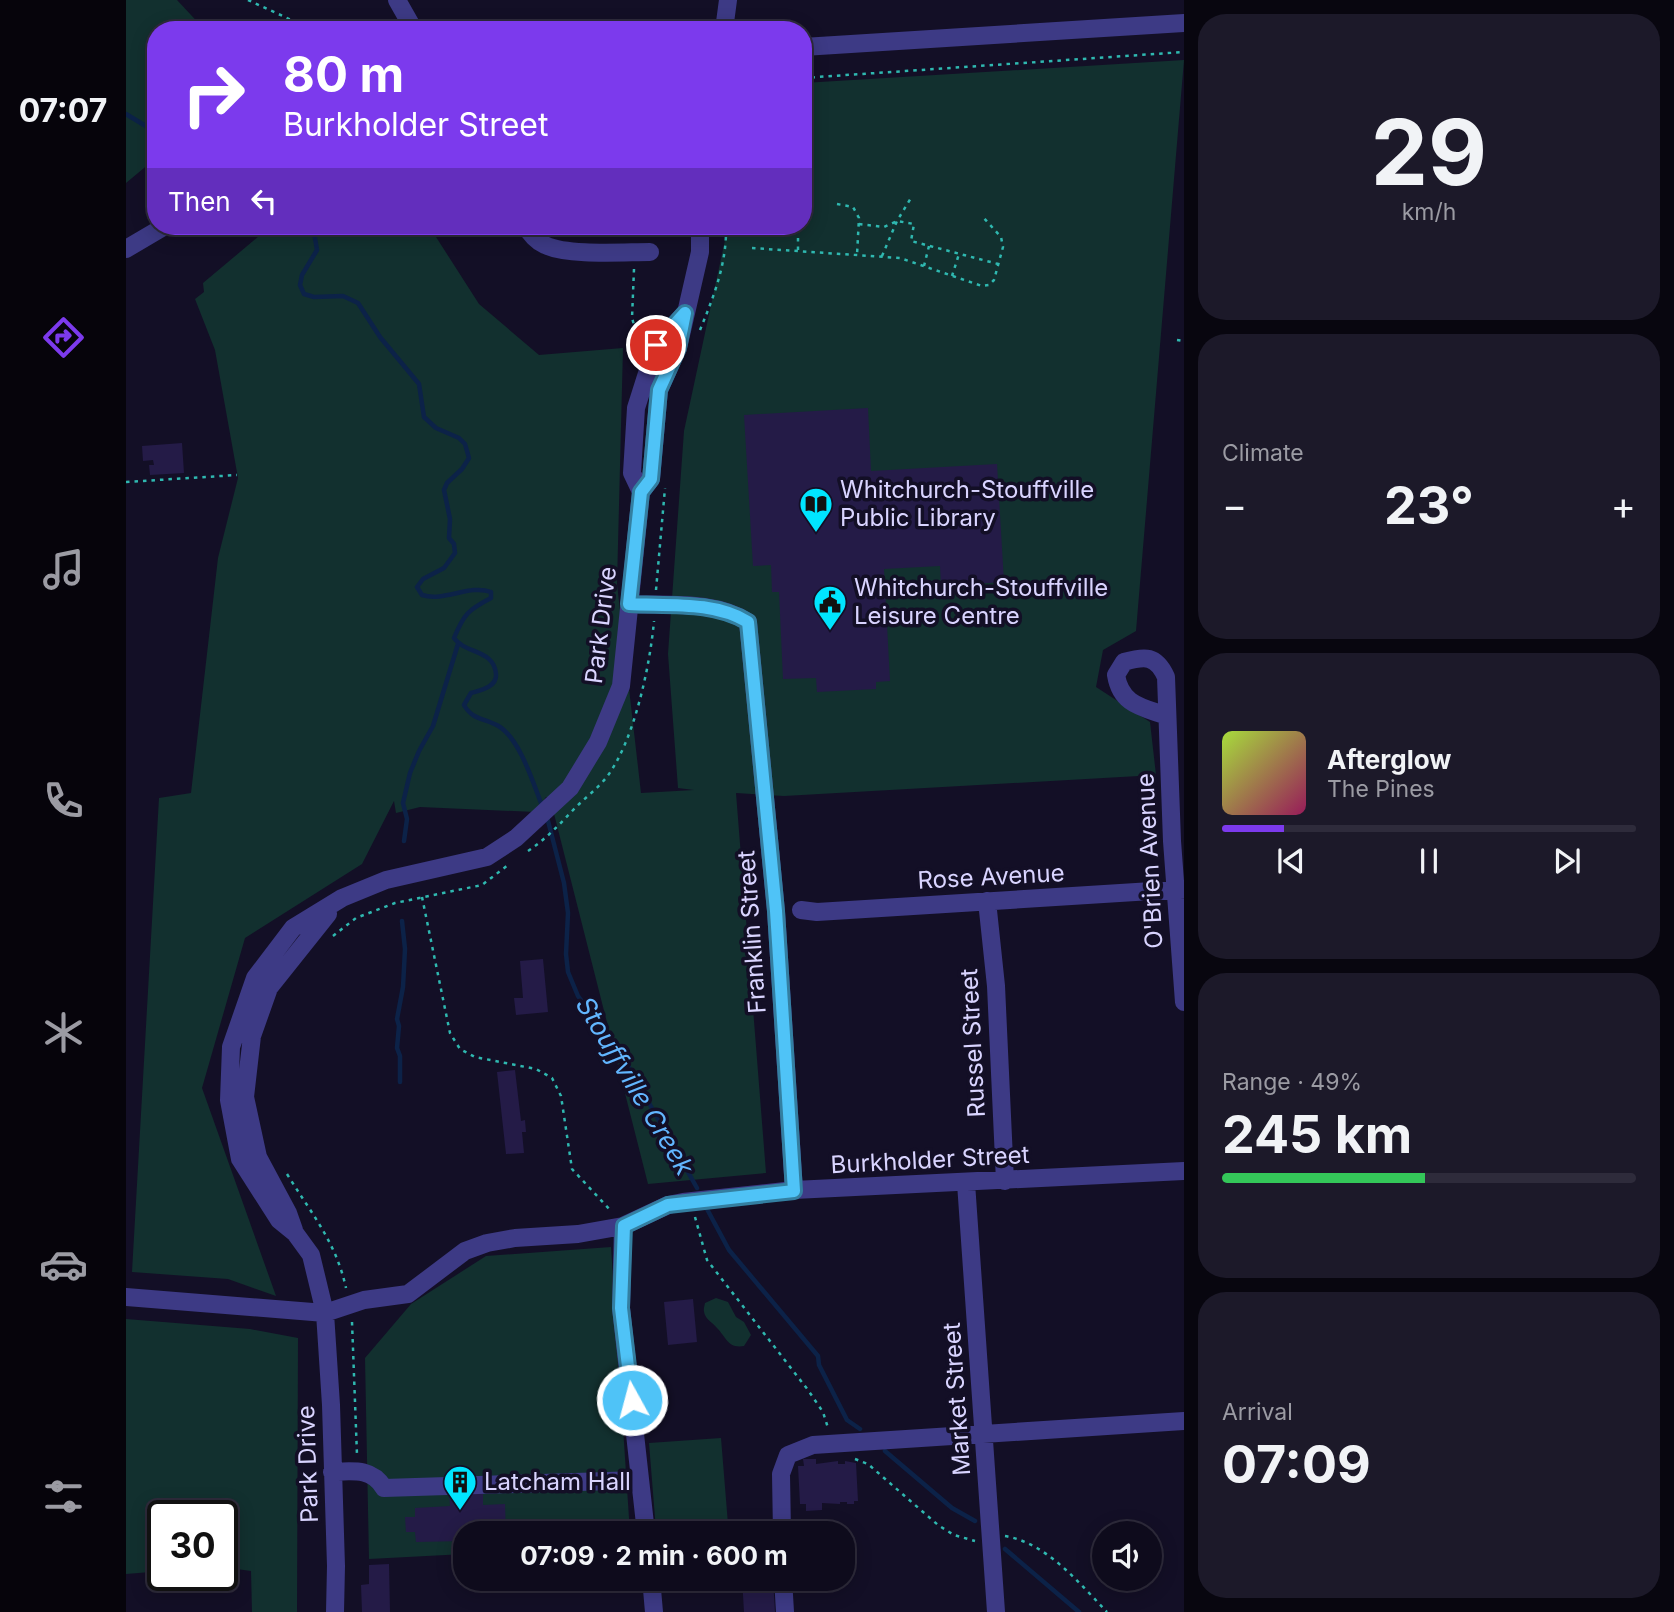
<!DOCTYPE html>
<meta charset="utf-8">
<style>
:root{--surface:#0e0b1c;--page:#1c1929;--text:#f1f3f6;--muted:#9b9ba3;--line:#2e2b3b;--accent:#7c3aed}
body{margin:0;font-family:Inter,sans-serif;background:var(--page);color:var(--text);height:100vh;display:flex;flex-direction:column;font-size:26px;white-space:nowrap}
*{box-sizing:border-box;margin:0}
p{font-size:23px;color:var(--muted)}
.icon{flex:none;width:38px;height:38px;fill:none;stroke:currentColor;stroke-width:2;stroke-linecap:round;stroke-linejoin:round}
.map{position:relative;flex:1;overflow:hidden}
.side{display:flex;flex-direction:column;gap:14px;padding:14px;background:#08060f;width:490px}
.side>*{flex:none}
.guide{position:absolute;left:21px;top:21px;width:665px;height:214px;border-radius:28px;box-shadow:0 4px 18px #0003,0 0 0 2px var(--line);background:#7c3aed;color:#fff;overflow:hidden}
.controls{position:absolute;left:966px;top:1521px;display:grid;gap:14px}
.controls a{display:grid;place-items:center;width:70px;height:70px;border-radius:50%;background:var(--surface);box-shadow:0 4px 18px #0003,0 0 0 2px var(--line);font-size:35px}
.speed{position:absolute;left:21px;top:1500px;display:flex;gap:14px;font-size:35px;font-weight:700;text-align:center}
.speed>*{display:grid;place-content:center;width:91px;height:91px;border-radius:50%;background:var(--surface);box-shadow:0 4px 18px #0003,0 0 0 2px var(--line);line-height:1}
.speed .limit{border:4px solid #111;border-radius:10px;background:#fff;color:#111}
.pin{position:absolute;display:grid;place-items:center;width:60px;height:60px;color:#fff;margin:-30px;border:4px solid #fff;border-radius:50%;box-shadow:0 2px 7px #0007}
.me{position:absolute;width:77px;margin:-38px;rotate:353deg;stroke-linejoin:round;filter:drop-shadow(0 0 5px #0008)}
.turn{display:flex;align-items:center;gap:24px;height:147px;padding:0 21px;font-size:32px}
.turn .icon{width:91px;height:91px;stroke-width:2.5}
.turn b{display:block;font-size:49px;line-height:60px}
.then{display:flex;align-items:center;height:66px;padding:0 21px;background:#0003;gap:14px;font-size:26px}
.big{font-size:52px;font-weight:700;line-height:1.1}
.side .tile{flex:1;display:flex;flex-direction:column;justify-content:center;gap:10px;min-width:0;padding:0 24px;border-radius:28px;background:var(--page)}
.side .dial{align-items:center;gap:0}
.dial b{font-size:91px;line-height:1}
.song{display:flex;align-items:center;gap:21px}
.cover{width:84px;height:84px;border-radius:10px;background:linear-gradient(135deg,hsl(80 70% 55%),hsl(330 70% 35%))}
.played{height:7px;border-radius:4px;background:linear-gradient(90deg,var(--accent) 15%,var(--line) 15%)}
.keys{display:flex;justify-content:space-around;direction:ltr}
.heat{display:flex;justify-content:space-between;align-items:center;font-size:38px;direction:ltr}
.charge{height:10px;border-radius:5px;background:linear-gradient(90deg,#34c759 49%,var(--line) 0)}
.trip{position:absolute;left:327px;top:1521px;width:402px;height:70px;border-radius:28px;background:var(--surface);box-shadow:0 4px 18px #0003,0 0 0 2px var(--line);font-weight:700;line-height:70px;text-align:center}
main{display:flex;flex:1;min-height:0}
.tabs{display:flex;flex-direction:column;width:126px;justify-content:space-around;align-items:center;background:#06040b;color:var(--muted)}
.tabs .icon{width:49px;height:49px}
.tabs .active{color:var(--accent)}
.tabs b{font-size:32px;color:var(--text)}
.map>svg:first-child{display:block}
.green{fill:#12302f}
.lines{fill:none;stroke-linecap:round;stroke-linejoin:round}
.stream{stroke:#0c2248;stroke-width:4.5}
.building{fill:#241b47}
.path{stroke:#2fb8b0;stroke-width:2.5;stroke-dasharray:3.5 5;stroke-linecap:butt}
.minor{stroke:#3d3a85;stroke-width:18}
.route-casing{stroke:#337fa1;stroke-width:18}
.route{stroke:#4fc3f7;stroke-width:12}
.labels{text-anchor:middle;stroke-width:7;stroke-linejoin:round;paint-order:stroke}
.poi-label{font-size:24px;fill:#d9d4ff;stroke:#130f26;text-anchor:start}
.street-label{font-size:24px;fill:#d9d4ff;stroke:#130f26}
.water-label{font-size:26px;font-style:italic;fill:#62b6ff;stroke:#130f26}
</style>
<main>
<nav class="tabs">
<b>07:07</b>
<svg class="icon active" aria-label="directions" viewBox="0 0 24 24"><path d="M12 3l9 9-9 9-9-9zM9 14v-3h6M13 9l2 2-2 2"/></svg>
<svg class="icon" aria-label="music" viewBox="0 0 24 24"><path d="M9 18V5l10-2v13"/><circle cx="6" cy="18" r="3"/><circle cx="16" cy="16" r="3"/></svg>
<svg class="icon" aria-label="phone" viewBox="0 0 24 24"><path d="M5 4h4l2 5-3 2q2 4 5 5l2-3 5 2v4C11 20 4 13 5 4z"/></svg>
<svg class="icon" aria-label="climate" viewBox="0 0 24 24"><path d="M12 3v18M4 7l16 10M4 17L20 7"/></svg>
<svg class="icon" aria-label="car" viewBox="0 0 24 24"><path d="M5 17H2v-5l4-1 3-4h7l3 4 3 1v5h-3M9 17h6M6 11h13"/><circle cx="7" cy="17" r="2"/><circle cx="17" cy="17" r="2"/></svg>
<svg class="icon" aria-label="filters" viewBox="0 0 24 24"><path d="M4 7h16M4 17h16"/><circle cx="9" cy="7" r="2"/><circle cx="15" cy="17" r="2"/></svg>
</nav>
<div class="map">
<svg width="1058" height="1612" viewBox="0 0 1058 1612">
<rect width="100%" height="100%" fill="#130f26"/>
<path class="green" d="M0 0H51L79 30H30V158L0 183Z
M1058 60 1010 631 977 650 970 687 1024 722 1030 775 658 796 610 793 640 1173 522 1184 424 798 420 797 410 812 294 807 270 813 268 801 236 864 119 938 76 1088 150 1296 102 1279 6 1272 33 798 65 793 92 558 112 478 89 350 69 299 78 292 77 283 145 226H303L353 304 413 355 497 348 491 584 515 793 568 790 552 788 542 654 558 431 602 226H677V83Z
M485 1247 504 1533H340L339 1554 243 1559 239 1358 285 1304 360 1256Z
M590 1298 602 1302 610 1317 618 1322 625 1335 618 1346C602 1349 600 1337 591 1328 587 1323 581 1320 579 1315 577 1310 578 1308 579 1303Z
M0 1319 124 1329 172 1338 171 1612H126L125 1571 96 1567V1516H37V1571L0 1574Z
M595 1438 602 1524 530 1530 523 1443Z"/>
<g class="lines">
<path class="stream" d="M0 114 23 128 30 127
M184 226 188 232 191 250 176 275 174 285 178 294 188 297 217 296 232 303 254 337 293 384 298 417 310 428 333 438 339 444 343 458 336 469 321 483 318 490 324 519 323 538 328 544 329 553 318 568 297 579 291 587 296 595C319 602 343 584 365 592V598C342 610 338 614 328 638 339 654 368 649 370 674 371 687 355 690 345 693L338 705C347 721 360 718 374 727 395 741 408 786 417 808
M421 817 438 883 442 913 440 954 442 972 452 996 497 1057 571 1188
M278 841 281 819 277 803 284 773 293 751 307 726 332 644
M274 1082V1056L271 1048 273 1026 271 1019 277 987 279 949 276 921
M581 1209 603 1250 692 1356 693 1365 721 1420 734 1429
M759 1451 826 1508 849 1521
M879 1549 953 1612"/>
</g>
<path class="building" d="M742 408 745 471 871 464 878 582 815 586 814 566 758 569 764 681 750 682V689L691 692 690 678 657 679 653 592H646L645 565 627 566 618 415Z
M56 443 58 473 24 475 23 465H28L27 460 17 461 16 446Z
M417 959 422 1012 390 1015 388 998H397L394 961Z
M389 1070 395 1121 399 1120 400 1132H396L398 1153 380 1154 371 1072Z
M567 1299 571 1342 542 1345 538 1302Z
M677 1459H690V1464L712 1461V1464H719V1461L730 1463 732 1501H728V1504H721V1502H714V1504L696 1503V1510L680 1511V1504H674L672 1466H678Z
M357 1490V1505L379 1504 380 1533H340V1541L290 1542 289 1532H280L279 1517H289V1508L324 1506 323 1491Z
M263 1564 264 1612H236L235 1585 243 1584V1565Z
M616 1578H647L649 1612H618Z"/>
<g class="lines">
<path class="path" d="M122 0 187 30
M677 78 1058 52
M711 204 727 207 733 218 731 255
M733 224 758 227 771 221 788 224 785 241 872 264
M626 248 774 258 856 286 863 285 868 280 877 247 875 237 856 216
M672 250V233
M756 256 771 221 785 198
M798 266 803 246
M508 269 506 318 513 342
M826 276 833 254
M574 330C588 296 601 263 600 226
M1051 340 1058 341
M0 482 111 475
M530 590 539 488
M402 851C420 839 434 824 449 808 459 798 471 789 480 778 508 742 524 666 528 621
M296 897 324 1033 334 1049 349 1057 410 1069 426 1078 435 1096 446 1169 485 1211
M207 936 230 918 269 903 356 885 382 865
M161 1174C185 1213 210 1242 220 1288
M569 1217 581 1260 682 1390 697 1412 702 1428
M226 1322 231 1455
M729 1459 742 1464 812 1525 828 1535 849 1541
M879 1536C921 1543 953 1583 981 1612"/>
<path class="minor" d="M271 0 288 30
M598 30 602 0
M677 47 1058 23
M399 226C405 234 410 241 419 245 442 256 497 252 524 252
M0 249 39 226
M515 492 506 473 510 408 530 345 559 313
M503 604C542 606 588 600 622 622L650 911 668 1190
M1041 716C1016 707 995 705 990 675L998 662C1019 656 1030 655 1040 677L1046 841 1058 1002
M861 901 870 986 879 1181
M675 910 691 912 1058 889
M840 1183 870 1612
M497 1226 495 1308 520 1533
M168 1230 162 1213 132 1157 119 1097 126 1036 143 988 202 914
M0 1297 199 1313 238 1300 282 1294 339 1251 361 1243 389 1238 452 1234 497 1226 542 1205 557 1202 668 1190 1058 1171
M206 1472C227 1471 246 1468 258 1488L514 1480
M656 1533 655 1474 662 1455 687 1445 1058 1421
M525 1578 528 1612
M657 1578 659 1612
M209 1612 210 1566 205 1405 199 1313 185 1255 169 1233 153 1220 114 1159 103 1100 105 1047 129 978 167 928 216 898 260 880 361 857 390 838 444 788 472 742 495 686 515 492 525 479 533 390 552 348 574 252V226"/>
</g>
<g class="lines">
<defs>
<path id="route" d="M506 1400 495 1308 498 1226 542 1205 668 1191 650 911 622 622C588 601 542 606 503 604L515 492 525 479 533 390 552 348 559 313 530 345"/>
</defs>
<use href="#route" class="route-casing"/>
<use href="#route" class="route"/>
</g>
<defs>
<symbol id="library-pin" viewBox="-11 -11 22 30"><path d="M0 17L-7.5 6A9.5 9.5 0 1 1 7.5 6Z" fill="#00e5ff" stroke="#130f26"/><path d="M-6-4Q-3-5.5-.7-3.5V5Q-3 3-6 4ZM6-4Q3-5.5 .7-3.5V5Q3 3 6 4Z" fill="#111"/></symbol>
<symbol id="civic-pin" viewBox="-11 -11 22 30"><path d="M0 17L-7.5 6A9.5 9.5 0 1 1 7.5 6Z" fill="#00e5ff" stroke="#130f26"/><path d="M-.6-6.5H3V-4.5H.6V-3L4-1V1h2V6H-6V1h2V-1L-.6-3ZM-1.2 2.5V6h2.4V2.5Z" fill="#111"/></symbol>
<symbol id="building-pin" viewBox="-11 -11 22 30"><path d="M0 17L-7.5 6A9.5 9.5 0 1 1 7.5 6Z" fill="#00e5ff" stroke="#130f26"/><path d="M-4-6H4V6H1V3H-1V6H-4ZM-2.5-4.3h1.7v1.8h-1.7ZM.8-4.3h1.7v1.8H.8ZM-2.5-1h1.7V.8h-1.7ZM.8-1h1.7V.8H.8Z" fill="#111"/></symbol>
</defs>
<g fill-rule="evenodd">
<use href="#library-pin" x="671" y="485" width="38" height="52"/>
<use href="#civic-pin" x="685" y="583" width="38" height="52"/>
<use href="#building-pin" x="315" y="1463" width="38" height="52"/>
</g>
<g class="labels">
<g class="poi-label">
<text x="714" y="498">Whitchurch-Stouffville<tspan x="714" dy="28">Public Library</tspan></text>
<text x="728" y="596">Whitchurch-Stouffville<tspan x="728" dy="28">Leisure Centre</tspan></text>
<text x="358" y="1490">Latcham Hall</text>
</g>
<g class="street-label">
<text transform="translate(475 625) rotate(-83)" y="8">Park Drive</text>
<text transform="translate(1024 861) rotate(-93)" y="8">O'Brien Avenue</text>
<text transform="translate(865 877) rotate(-3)" y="8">Rose Avenue</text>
<text transform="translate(626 932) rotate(-94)" y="8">Franklin Street</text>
<text transform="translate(847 1043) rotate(-93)" y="8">Russel Street</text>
<text transform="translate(804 1160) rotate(-3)" y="8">Burkholder Street</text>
<text transform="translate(831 1399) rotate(-94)" y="8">Market Street</text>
<text transform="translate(182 1464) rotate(-92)" y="8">Park Drive</text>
</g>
<g class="water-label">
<text transform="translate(509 1086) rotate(59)" y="9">Stouffville Creek</text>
</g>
</g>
</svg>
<div class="controls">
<a><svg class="icon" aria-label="sound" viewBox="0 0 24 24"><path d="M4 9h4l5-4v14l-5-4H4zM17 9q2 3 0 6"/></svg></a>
</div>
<div class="speed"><div class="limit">30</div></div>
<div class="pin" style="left:530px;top:345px;background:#d93025"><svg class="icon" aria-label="arrive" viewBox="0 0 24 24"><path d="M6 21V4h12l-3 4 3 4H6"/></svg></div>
<svg class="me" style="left:506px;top:1400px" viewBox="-20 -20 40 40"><circle r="17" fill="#4fc3f7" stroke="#fff" stroke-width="3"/><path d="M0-11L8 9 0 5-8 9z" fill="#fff"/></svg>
<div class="trip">07:09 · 2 min · 600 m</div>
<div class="guide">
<div class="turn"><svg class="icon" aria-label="right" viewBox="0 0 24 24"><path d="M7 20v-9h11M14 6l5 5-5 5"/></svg><div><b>80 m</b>Burkholder Street</div></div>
<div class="then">Then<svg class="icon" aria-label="left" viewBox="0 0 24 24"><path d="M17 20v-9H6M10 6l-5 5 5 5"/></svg></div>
</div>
</div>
<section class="side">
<div class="tile dial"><b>29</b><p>km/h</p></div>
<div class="tile"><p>Climate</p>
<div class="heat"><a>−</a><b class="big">23°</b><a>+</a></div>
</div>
<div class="tile">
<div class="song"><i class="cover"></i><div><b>Afterglow</b><p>The Pines</p></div></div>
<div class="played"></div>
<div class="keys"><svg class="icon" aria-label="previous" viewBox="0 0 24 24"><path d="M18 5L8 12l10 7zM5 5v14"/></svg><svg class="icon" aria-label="pause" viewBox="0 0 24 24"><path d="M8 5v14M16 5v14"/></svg><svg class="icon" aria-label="next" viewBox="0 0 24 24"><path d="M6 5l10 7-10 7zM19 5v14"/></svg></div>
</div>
<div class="tile"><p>Range · 49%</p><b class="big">245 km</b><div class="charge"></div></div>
<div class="tile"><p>Arrival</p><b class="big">07:09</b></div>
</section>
</main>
